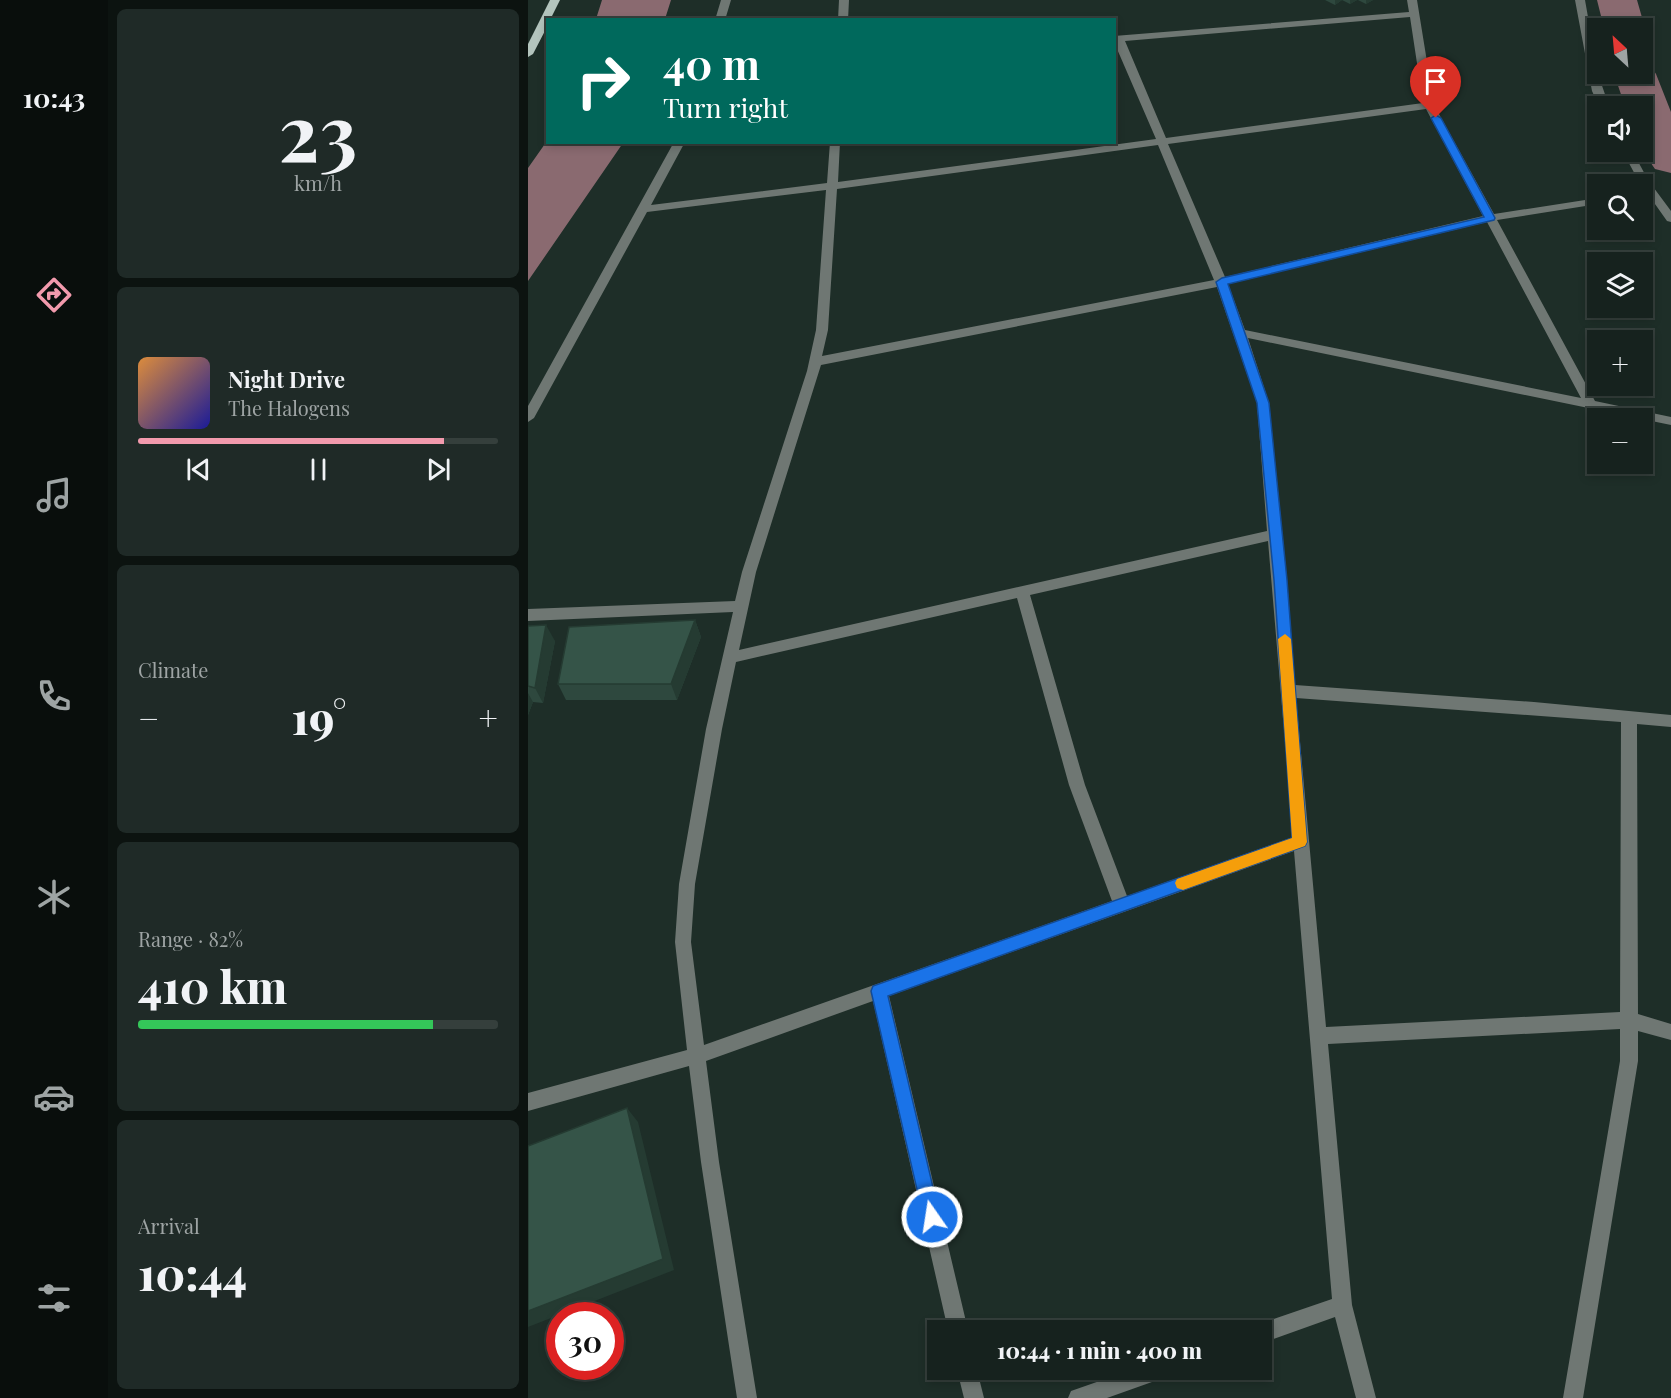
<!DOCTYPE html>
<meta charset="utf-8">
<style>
:root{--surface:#16221e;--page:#1f2a27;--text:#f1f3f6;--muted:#9ea4a4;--line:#353f3c;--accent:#f29aad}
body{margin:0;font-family:"Playfair Display",serif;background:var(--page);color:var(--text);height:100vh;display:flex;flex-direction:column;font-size:22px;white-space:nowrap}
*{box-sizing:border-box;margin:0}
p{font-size:20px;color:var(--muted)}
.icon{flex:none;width:33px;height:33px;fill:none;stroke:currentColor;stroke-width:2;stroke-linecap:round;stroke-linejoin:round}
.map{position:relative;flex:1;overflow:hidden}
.drawer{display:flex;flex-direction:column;gap:9px;padding:9px;background:#0c1310;width:420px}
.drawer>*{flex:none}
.top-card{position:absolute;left:18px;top:18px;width:570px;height:126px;border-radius:0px;box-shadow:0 3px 9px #0003,0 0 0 2px var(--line);background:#00695c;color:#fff;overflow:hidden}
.needle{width:39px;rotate:334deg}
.buttons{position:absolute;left:1059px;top:18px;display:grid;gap:12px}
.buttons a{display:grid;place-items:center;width:66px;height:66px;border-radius:0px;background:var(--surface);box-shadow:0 3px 9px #0003,0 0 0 2px var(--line);font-size:30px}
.speed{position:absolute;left:18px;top:1302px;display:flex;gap:12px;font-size:30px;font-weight:700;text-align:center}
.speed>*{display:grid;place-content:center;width:78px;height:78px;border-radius:50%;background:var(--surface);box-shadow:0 3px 9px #0003,0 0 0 2px var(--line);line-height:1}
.speed .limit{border:9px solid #d22;background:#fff;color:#111}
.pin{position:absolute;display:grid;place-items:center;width:51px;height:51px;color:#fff;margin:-62px -26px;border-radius:50% 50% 50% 0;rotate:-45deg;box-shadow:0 0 6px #0007}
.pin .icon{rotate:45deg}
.me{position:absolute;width:66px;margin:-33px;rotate:347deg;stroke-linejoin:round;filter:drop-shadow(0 0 4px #0008)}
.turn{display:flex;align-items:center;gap:21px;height:126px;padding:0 18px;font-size:27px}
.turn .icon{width:78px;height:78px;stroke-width:2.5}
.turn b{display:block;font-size:42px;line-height:51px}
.big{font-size:45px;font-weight:800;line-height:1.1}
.drawer .tile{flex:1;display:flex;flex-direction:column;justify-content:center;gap:9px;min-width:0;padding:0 21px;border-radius:9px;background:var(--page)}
.drawer .dial{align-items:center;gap:0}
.dial b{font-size:78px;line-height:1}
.song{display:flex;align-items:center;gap:18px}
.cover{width:72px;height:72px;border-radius:9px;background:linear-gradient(135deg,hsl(30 70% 55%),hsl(240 70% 35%))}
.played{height:6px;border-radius:3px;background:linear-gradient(90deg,var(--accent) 85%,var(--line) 85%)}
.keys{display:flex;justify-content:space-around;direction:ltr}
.heat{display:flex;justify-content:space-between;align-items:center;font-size:33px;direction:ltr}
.charge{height:9px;border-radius:4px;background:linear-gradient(90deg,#34c759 82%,var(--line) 0)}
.trip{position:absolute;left:399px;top:1320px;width:345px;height:60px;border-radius:0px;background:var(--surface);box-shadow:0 3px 9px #0003,0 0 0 2px var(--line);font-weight:800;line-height:60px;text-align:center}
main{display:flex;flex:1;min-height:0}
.tabs{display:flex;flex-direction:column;width:108px;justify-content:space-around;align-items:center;background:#090e0c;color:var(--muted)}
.tabs .icon{width:42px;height:42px}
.tabs .selected{color:var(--accent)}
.tabs b{font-size:27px;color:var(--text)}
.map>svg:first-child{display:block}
.water{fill:#8a6a70}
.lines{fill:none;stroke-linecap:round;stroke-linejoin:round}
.river{fill:#8a6a70;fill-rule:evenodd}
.minor{fill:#6f7773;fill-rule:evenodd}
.major{fill:#b3c4bd;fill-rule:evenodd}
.wall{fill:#2e483e}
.shaded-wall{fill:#253b32}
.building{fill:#355448;stroke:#253b32;stroke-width:1.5}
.route{fill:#1a73e8;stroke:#114b97;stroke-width:1.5}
.slow{fill:#f59e0b}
</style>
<main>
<nav class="tabs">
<b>10:43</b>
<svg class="icon selected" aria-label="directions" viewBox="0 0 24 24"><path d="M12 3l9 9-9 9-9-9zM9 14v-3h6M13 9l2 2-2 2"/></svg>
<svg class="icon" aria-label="music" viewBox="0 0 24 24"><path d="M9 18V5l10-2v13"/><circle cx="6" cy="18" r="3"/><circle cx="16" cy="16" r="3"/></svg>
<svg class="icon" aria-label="phone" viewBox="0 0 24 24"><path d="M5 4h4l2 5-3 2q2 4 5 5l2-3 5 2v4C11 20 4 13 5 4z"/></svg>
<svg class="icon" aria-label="climate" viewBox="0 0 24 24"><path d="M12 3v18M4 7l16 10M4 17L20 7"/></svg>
<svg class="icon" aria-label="car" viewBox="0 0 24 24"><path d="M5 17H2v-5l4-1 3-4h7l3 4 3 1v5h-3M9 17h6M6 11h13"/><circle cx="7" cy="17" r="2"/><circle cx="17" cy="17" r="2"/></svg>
<svg class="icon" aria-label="filters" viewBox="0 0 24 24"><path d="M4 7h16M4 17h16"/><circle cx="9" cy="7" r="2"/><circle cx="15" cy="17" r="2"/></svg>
</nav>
<section class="drawer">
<div class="tile dial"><b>23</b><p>km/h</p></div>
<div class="tile">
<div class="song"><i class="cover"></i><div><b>Night Drive</b><p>The Halogens</p></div></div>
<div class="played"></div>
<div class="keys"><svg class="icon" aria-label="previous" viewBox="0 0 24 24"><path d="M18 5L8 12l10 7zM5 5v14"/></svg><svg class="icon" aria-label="pause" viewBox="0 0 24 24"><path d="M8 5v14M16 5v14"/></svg><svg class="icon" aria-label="next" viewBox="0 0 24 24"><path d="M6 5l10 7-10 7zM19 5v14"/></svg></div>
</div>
<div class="tile"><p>Climate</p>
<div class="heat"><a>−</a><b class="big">19°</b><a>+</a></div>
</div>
<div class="tile"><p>Range · 82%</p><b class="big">410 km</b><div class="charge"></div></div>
<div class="tile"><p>Arrival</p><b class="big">10:44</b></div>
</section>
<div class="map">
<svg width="1143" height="1398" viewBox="0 0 1143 1398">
<rect width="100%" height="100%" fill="#1e2e28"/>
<path class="water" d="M74 0H143L137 19H68Z
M19 141 95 143 0 281V168Z"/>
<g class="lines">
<path class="river" d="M1069 0H1109L1117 28 1114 31V28H1076Z
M1114 63 1122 65 1128 74 1143 112V173L1127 169C1112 147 1114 132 1114 106H1097L1086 74H1114Z"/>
<path class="minor" d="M193 0H203L197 20H187Z
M311 0H321L320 20H310Z
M879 0H889L906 105 966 214 1070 198V204L969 220 1067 401 1143 417V425L720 338 741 403 767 685 1006 702 1143 715V727L1109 724 1110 1014 1143 1024V1040L1110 1031V1061L1055 1398H1035L1092 1061V1029L800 1044 824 1305 848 1398H828L807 1317 734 1343V1330H725L727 1326 734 1323 804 1299 766 851 361 996 440 1330H420L345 1001 178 1061 191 1162 229 1398H209L173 1162 161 1066 0 1111V1093L159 1050 147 942 151 884 178 729 205 612 0 621V609L207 601 214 572 279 371 288 330 298 190 119 212 6 418 0 422V406L146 142H157L123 205 299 183 302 142H312L310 182 628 139 586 42V36L881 12ZM882 17 895 103 638 138 597 41ZM898 109 955 216 697 277 640 144ZM630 145 686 280 294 356 300 330 309 189ZM959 222 1053 398 717 330 700 284ZM689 287 729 403 739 531 211 650 228 572 293 365ZM740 541 765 837 599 896 557 785 502 595ZM489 598 541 785 584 901 176 1045 163 942 167 884 194 729 208 662ZM768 698 1093 722 1092 1012 798 1027Z
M1047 0H1057L1070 74 1081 106H1071L1064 91Z
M1095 152H1105L1120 180 1143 211V222L1139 221 1110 180Z
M429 1370H449L456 1398H436Z
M603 1370H641L638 1377 579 1398H540L543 1391Z"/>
<path class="major" d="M22 0H32L22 20H20V25L5 54 0 57V44Z"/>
</g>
<path class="wall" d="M797 0H829L822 4 814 0 807 5Z
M830 0H845L838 4Z
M167 620 173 637 149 700H38L30 684Z
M0 626 27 641 15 703 5 702 0 715Z"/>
<path class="shaded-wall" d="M807 0H814L807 5Z
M822 0H829L822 4Z
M838 0H845L838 4Z
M167 620 173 637 149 700 143 684Z
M18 625 27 641 15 703 7 688Z
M0 693 5 702 0 715Z
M99 1108 110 1122 146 1270 0 1327V1311Z"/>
<path class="building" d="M167 620 143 684H30L41 627Z
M18 625 7 688 0 686V626Z
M99 1108 135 1259 0 1311V1146Z"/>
<path class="route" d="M908 115 913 118 967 218 966 220 700 284 741 403 759 580 779 842 777 846 360 996 412 1217 410 1224 404 1226 397 1224 343 991 345 986 764 838 746 580 729 403 688 282 694 278 956 217 903 118Z"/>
<path class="slow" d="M757 634 763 639 779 842 777 846 655 890 649 888 647 883 649 879 764 838 750 639Z"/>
</svg>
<div class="buttons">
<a><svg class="needle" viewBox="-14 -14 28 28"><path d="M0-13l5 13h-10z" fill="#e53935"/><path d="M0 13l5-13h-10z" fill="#9ea4a4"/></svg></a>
<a><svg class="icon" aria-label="sound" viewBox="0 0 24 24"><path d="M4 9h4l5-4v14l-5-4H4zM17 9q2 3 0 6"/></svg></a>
<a><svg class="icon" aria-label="search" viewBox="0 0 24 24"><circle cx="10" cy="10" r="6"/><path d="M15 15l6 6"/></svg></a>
<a><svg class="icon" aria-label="layers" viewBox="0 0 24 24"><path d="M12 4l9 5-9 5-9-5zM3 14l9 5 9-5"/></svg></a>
<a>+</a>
<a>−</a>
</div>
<div class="speed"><div class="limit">30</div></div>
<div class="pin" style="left:908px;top:118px;background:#d93025"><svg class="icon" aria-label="arrive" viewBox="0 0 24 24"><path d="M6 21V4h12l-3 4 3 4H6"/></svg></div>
<svg class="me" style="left:404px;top:1217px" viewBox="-20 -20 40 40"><circle r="17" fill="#1a73e8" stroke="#fff" stroke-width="3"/><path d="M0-11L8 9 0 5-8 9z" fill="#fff"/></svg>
<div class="trip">10:44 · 1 min · 400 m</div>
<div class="top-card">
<div class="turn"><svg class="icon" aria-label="right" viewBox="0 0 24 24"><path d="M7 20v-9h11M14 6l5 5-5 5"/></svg><div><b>40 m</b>Turn right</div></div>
</div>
</div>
</main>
